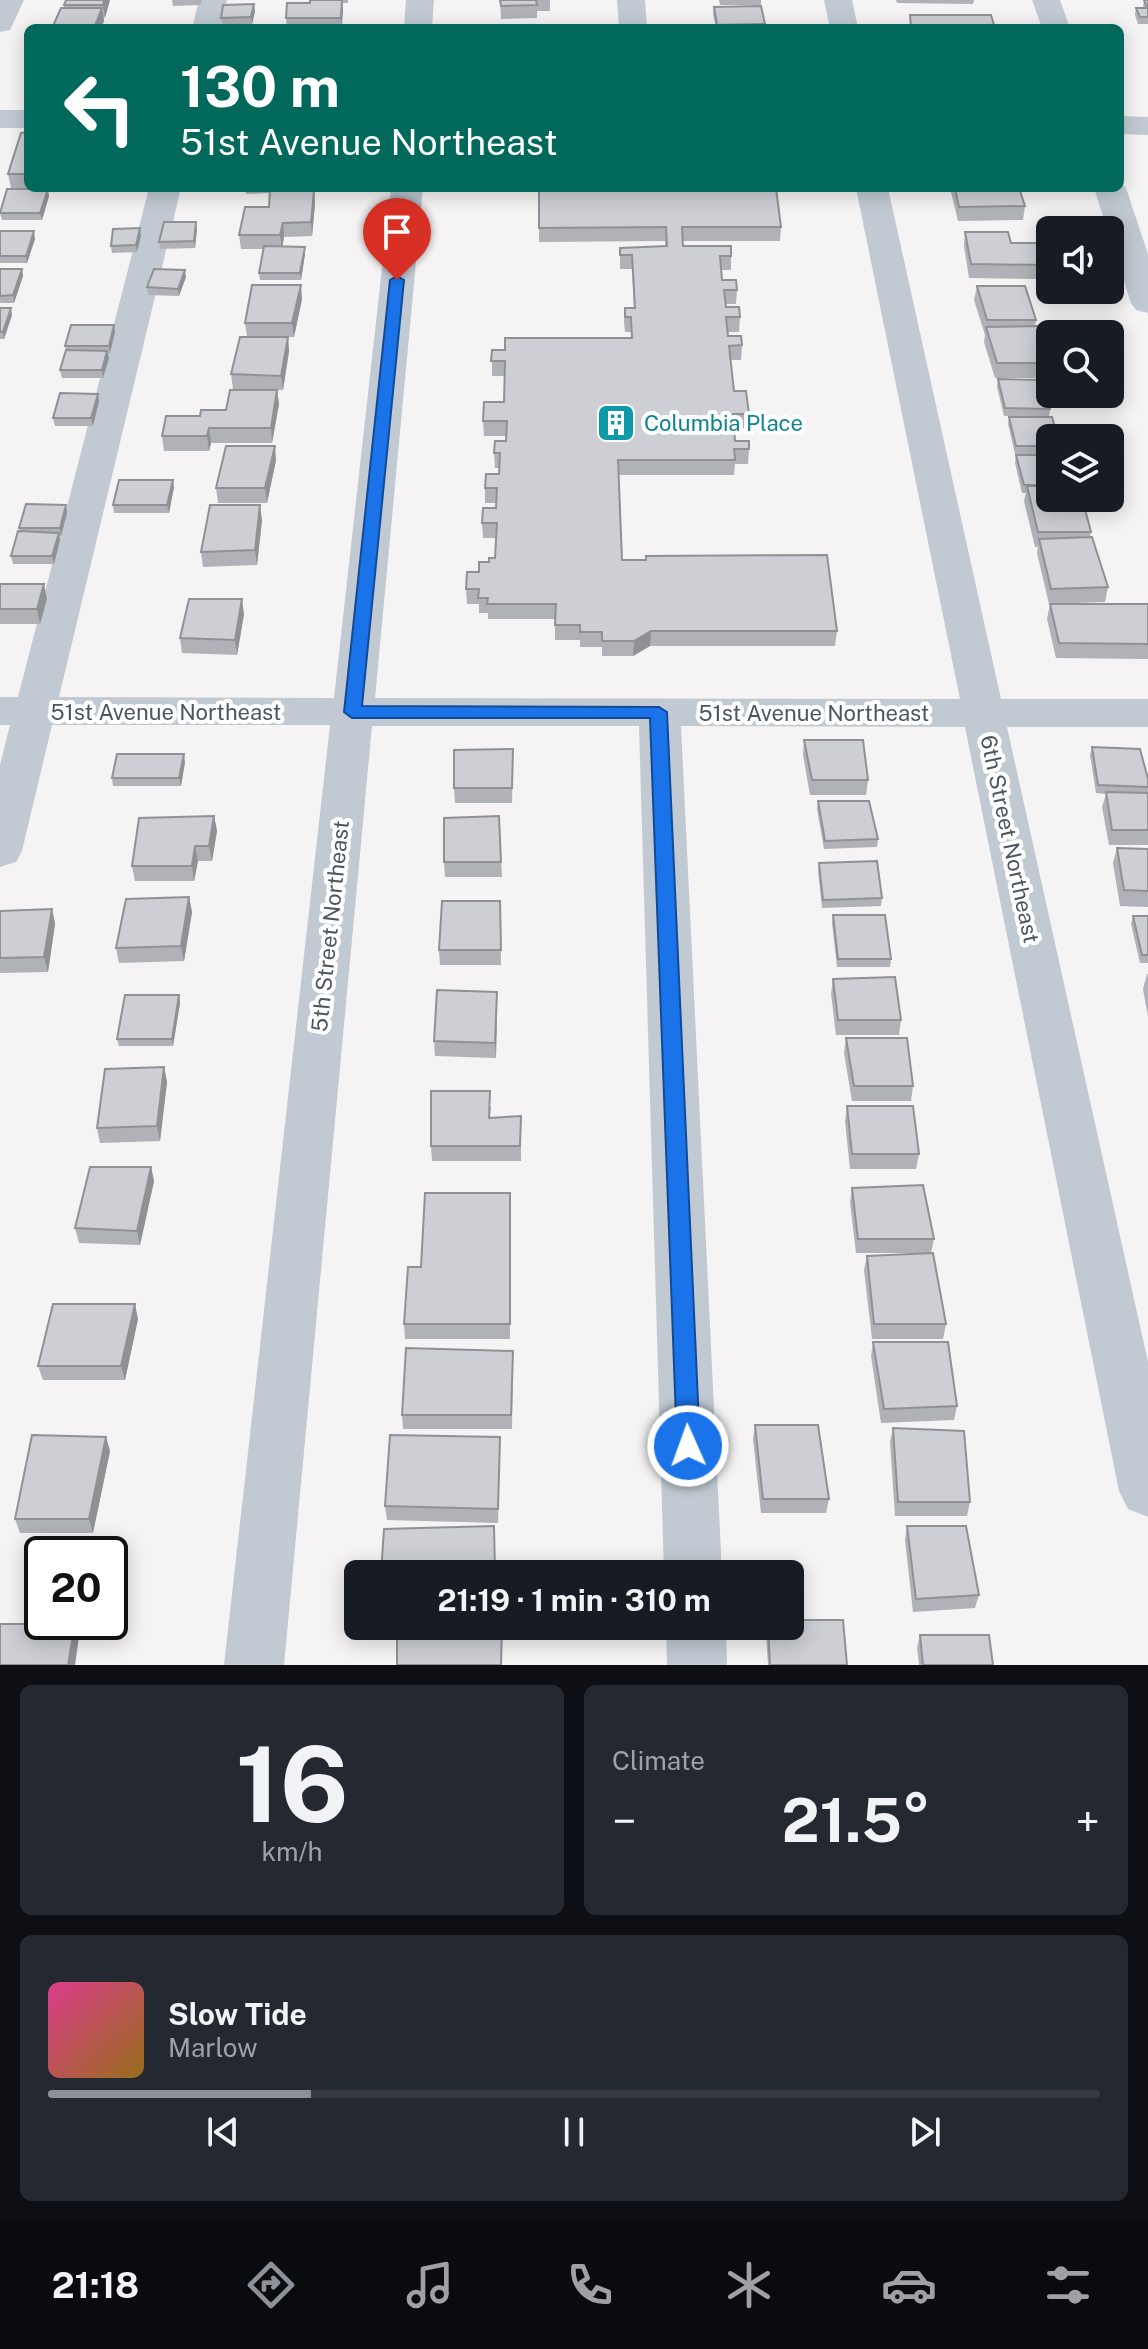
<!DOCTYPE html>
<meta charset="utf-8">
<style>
:root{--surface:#171b24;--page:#242831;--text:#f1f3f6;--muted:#9ea1a6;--line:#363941;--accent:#8c9099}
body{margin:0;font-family:"Public Sans",sans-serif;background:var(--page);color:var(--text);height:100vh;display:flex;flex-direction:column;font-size:30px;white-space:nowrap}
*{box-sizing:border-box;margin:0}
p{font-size:26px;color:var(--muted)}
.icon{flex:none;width:44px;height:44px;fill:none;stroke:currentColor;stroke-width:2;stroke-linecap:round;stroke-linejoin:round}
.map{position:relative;height:1665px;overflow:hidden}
.panel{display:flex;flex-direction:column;gap:20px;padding:20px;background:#0d0f14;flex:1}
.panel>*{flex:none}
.guide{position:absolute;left:24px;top:24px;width:1100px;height:168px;border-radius:12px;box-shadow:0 4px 20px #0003;background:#00695c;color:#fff;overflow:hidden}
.controls{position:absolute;left:1036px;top:216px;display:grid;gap:16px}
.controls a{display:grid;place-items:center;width:88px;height:88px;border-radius:12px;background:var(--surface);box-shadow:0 4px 20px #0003;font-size:40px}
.speed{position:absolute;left:24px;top:1536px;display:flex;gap:16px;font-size:40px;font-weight:700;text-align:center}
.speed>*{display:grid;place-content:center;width:104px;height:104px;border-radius:50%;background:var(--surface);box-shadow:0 4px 20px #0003;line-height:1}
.speed .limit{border:4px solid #111;border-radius:12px;background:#fff;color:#111}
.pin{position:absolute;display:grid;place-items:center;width:68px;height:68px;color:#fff;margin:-82px -34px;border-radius:50% 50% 50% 0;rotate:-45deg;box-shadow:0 0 8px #0007}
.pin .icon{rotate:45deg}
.me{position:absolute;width:88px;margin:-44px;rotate:358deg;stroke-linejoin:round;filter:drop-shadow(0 0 6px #0008)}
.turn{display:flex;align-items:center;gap:28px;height:168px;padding:0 24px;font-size:36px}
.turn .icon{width:104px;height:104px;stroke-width:2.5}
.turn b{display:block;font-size:56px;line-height:68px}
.big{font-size:60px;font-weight:700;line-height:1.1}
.panel .widget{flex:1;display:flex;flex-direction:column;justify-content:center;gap:12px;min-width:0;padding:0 28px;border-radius:12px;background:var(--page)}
.panel .dial{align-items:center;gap:0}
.dial b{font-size:104px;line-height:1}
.song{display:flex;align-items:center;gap:24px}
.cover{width:96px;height:96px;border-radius:12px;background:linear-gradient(135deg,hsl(330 70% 55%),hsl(40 70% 35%))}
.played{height:8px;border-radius:4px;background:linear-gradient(90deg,var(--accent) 25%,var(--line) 25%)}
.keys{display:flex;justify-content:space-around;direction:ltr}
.heat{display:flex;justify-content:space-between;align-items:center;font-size:44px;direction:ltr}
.panel .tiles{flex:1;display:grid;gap:20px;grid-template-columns:1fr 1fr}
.widget:last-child{grid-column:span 2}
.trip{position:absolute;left:344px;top:1560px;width:460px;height:80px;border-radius:12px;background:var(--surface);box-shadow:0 4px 20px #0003;font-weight:700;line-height:80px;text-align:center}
.tab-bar{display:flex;height:128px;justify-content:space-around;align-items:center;background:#090b0e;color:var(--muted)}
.tab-bar .icon{width:56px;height:56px}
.tab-bar .active{color:var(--accent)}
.tab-bar b{font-size:36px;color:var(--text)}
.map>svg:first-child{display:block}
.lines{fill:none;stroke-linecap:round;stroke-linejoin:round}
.minor{fill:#c1cad2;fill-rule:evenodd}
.wall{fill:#b0b2b7}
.shaded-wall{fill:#909195}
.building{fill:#cdcfd5;stroke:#909195;stroke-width:2}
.route{fill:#1a73e8;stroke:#114b97;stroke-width:2}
.labels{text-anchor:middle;stroke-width:8;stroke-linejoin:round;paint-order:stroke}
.culture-label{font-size:22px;fill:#0d838f;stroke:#fff;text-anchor:start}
.street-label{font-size:22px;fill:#4a5661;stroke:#fff}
</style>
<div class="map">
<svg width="1148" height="1665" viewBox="0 0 1148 1665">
<rect width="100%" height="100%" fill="#f5f3f3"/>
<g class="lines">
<path class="minor" d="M0 0H24L10 30 0 32Z
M199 0H227L220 28H192Z
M406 0H434L432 28H404Z
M617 0H645L647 28H619Z
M824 0H852L858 28H830Z
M1032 0H1060L1070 28H1042Z
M0 110H28V128H0Z
M1120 116 1148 117V135L1120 134Z
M1120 181 1126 188 1148 254V313L1136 310 1131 303 1094 188H1120Z
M149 188H181L59 697 334 698 391 188H423L375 698 960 699 856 188H888L1001 699H1148V727H1007L1148 1362V1517L1128 1509 1119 1491 965 727 681 726 722 1574H664L639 726H372L284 1665H224L330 725H52L22 851 16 862 0 867V765L10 725H0V697H18Z
M666 1626H726L727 1665H667Z"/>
</g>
<path class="wall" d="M110 0 101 28H52L64 8V5Z
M172 0H202L200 5 173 6Z
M310 0H348V3H343L342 28H287L286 18 310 3Z
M500 0H550V11H537V18L501 19Z
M719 0H761V5H720Z
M896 0H974L973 4 897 3Z
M1144 0H1148V24H1138L1135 15 1136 8H1143Z
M714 7 765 24 767 28H716L713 14Z
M255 11 252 24 222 25 221 18Z
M28 132V188H11L8 174Z
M246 188H291L290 190H314L315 204 312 236 284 237 282 247H305V254L301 280H260L259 273 263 249H241L239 235 269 207 270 193 246 194Z
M539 188 781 227 780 241H683V246L731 256V270H721L722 280 737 290 736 304H725L726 307 740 317 739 332H727L728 336 742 345 741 360H730L734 391 749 414 748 428H734L735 441 749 449 748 464H735L734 475H619L622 560 837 631 835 646H650L633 656H602V647H580V640H555V619H488V613H479V604H467L466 589 479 572 495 558 496 538H483L482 523 496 508V503H485V488L499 474V468H495L494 453 506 441 507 436H484L483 421 504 402V376H492V350H505L631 338V332H625L624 322 625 308H634L632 269H620V248L665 246V241L539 242Z
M950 188H1019L1025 206 1023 220 958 221Z
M49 196 42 220H2L0 213Z
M140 228 141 236 137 252 112 253 111 246Z
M197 229 195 248 160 249 159 242Z
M0 231 35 239 27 263H0Z
M965 232 1011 243 1044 265 1042 279 969 278 964 246Z
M0 269H22L23 276 14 303H0Z
M186 277 179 296 148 295 147 287Z
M977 286 1036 320 1035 326 1050 363 1048 378H995L984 342 985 335 974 300Z
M302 299 294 337H288L289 351 283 390H277L279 404 272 443H211L209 451H164L162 436 200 416 226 410 259 390 233 389 231 374 247 337 245 323Z
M0 308 12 315 4 339H0Z
M114 325 115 332 110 353H108L109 358 103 378H62L60 370 66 351 65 346Z
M998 379 1050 409 1049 417 1050 454H1015L1008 424 1009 417H1047L1004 416 997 387Z
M99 401 93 426H55L53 418Z
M1016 455H1050V498L1091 532 1090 537 1108 587 1105 602 1049 604 1037 553 1038 547H1035L1024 501 1026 493H1022L1015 463Z
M276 460 267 503H218L216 488Z
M174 487 169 513H114L113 505Z
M66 505 67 513 61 536H59L60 540 54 564H13L11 556 20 531 19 528Z
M262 520 257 565 203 567 201 552Z
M0 584 47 599 40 624H0Z
M1050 604H1148V659L1056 658 1047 619Z
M244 614 237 655 182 653 180 638Z
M804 740 868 780 866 795H810L803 755Z
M1092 747 1148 779V845H1109L1102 807 1106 794 1096 793 1090 755Z
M185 762 181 786H113L112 778Z
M513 764 512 803H455L454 788Z
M818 801 878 839 877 847 824 849 817 809Z
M214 816 217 831 212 861H198L194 881H135L132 866Z
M499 816 502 877H445L444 862Z
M1117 848 1148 849V907L1120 906 1113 863Z
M819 863 882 898 881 906 822 908 818 871Z
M189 897 192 912 184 961 119 963 116 948Z
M500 901 501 965H440L439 950Z
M52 909 55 924 48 972 0 973V911Z
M833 915 891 959 890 967H837L832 923Z
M1133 916H1148V963H1140L1131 924Z
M1147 974H1148V1017L1143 989Z
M833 979 901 1020 899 1035H836L831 994Z
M497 992 496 1058 435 1056 434 1041Z
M179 995 180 1003 173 1046H119L117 1039Z
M846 1038 913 1086 911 1101H852L844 1053Z
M164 1067 167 1082 160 1141 100 1143 97 1128Z
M491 1106 490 1118 521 1116V1161H432L431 1146Z
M847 1106 919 1154 916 1169H850L845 1121Z
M151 1167 154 1181 140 1245 79 1243 75 1228Z
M852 1188 934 1239 931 1253H856L850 1202Z
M510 1208V1339H405L404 1324 421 1267Z
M867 1256 946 1324 943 1339H872L864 1270Z
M138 1319 125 1380H43L38 1366Z
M873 1342 957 1406 954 1420 881 1423 871 1356Z
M513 1365 512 1429H403L402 1415Z
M755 1425 829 1499 826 1513H761L753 1439Z
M893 1428 970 1502 967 1516H895L890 1442Z
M106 1437 110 1451 93 1533H20L15 1519Z
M500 1451 498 1523 387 1520 385 1506Z
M907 1526 979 1595 975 1608 913 1612 905 1540Z
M767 1626H790L847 1665H768L766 1634Z
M920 1635 993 1665H919L917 1648Z"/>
<path class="shaded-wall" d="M104 0H110L105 18 103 5Z
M342 0 343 11 341 28V18Z
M254 4 255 11 252 24 251 17Z
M102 8 104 21 101 28H94Z
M48 189 49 196 42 220 40 213Z
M314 190 315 204 312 236 311 222Z
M196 222 197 229 195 248 194 241Z
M283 223 284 237 282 249 280 235Z
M140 228 141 236 137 252 136 245Z
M34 231 35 239 27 263 26 256Z
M305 247V254L301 280 300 273Z
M22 269 23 276 14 303 13 295Z
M185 270 186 277 179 296 178 289Z
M301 285 302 299 294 337 292 323Z
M11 308 12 315 4 339 3 332Z
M114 325 115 332 110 353 109 346Z
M288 337 289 351 283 390 281 376Z
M107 351 109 358 103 378 102 370Z
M277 390 279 404 272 443 271 428Z
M98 394 99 401 93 426 91 418Z
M209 428 211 443 209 451 207 436Z
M275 446 276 460 267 503 265 488Z
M173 480 174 487 169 513 167 505Z
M66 505 67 513 61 536 60 528Z
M260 505 262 520 257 565 255 550Z
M59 533 60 540 54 564 52 556Z
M44 584 47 599 40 624 37 609Z
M242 599 244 614 237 655 235 640Z
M651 631 650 646 633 656 634 641Z
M184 754 185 762 181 786 179 778Z
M214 816 217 831 212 861 209 846Z
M195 846 198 861 194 881 192 866Z
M189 897 192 912 184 961 181 946Z
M52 909 55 924 48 972 44 957Z
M497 992V1007L496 1058 495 1043Z
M179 995 180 1003 173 1046 172 1039Z
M164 1067 167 1082 160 1141 157 1126Z
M151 1167 154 1181 140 1245 137 1231Z
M135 1304 138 1319 125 1380 121 1366Z
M106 1437 110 1451 93 1533 89 1519Z
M75 1624 79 1637 75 1665H68Z"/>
<path class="building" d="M66 0H104L103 5H64Z
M310 0H342L341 18H286L287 3H310Z
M500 0H536L537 5 501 6Z
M1144 0H1148V17H1140L1136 8H1147Z
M254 4 251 17 221 18 223 5Z
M761 6 765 24 717 25 714 7Z
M61 8H102L94 28H52Z
M910 15H991L995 28H911Z
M766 26 767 28H726V27Z
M164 27H192V28Z
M28 132V174H8L21 133Z
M539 188H776L781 227H682L683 246H731V256H720L722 280H736L737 290H724L726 307H739L740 317H726L728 336H741L742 345 729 346 734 391H746L749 414H733L735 441H749V449H734L735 460H618L622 560H646V556L827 555 837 631H651L634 641H602V632H580V625H555L556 604H487L488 598H478L479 589H466L467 572H479V562H489V558H495L497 523H482L483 508H496L497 488H485L486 474H499L500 453H494L495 441H506L507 421H483L484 402H504L505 361H491L492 350H505V338H632L631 317H625V308H635L632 255H620V248L667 246 666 227 539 228Z
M955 188H1019L1025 206 959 207Z
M7 189H48L40 213H0Z
M270 190H314L311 222 283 223 280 235H239L245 207H269Z
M164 222H196L194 241 159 242Z
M140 228 136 245 111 246 113 229Z
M0 231H34L26 256H0Z
M965 232H1008L1011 243H1038L1044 265 971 264Z
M264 246 305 247 300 273H259Z
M0 269H22L13 295 0 296Z
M154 269 185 270 178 289 147 287Z
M252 285H301L292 323H245Z
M977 286H1025L1036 320H987Z
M0 308H11L3 332H0Z
M71 325H114L109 346H65Z
M1038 326 1050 363H997L986 327Z
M240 337H288L281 376 231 374Z
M66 350 107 351 102 370H60Z
M998 379 1042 380 1050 409 1005 408Z
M230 390H277L271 428H209L207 436H162L166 416H200L201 410H226Z
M60 393 98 394 91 418H53Z
M1009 417H1052L1058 438H1050V446H1016Z
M226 446H275L265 488H216Z
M1016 455H1050V485H1024Z
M119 480H173L167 505H113Z
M1027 486H1050V498H1082L1091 532H1038Z
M26 504 66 505 60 528H19Z
M210 505H260L255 550 201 552Z
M18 531 59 533 52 556H11Z
M1092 537 1108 587 1051 589 1039 539Z
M0 584H44L37 609H0Z
M189 599H242L235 640 180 638Z
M1050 604H1148V644L1059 643Z
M804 740H863L868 780H812Z
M1092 747 1140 749 1148 779V787L1098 785Z
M513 749 512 788H454V750Z
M117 754H184L179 778H112Z
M1106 792 1148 793V830H1112Z
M818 801H869L878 839 825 841Z
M214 816 209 846H195L192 866H132L139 818Z
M499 816 501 862H444V818Z
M1117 848 1148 849V891L1124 890Z
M877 861 882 898 823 900 819 863Z
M189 897 181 946 116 948 126 899Z
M442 901H500L501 950H439Z
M52 909 44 957 0 958V911Z
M833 915H885L891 959H838Z
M1133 916H1148V955H1142Z
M895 977 901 1020H838L833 979Z
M437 990 497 992 495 1043 434 1041Z
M125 995H179L172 1039H117Z
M846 1038H907L913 1086H854Z
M164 1067 157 1126 97 1128 105 1069Z
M431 1091H490L489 1118 521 1116 520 1146H431Z
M847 1106H913L919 1154H852Z
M90 1167H151L137 1231 75 1228Z
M923 1185 934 1239H858L852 1188Z
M425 1193H510V1324H404L408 1267H421Z
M933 1253 946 1324H874L867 1256Z
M53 1304H135L121 1366H38Z
M873 1342H948L957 1406 884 1409Z
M406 1348 513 1351 511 1415H402Z
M755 1425H818L829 1499H763Z
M893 1428 964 1431 970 1502H898Z
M32 1435 106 1437 89 1519H15Z
M390 1435 500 1437 498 1509 385 1506Z
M494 1526 495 1574H381L384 1529Z
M907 1526H966L979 1595 916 1599Z
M790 1620H843L847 1665H770L768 1626H790Z
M0 1624H75L68 1665H0Z
M397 1626H502L501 1665H397Z
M920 1635H989L993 1665H923Z"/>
<path class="route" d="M397 276 404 280 362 706 659 707 667 712 700 1446 697 1454 688 1457 680 1454 677 1446 650 718H352L344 712 390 280Z"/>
<defs>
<symbol id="building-square" viewBox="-11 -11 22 22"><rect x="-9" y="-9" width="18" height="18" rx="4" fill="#0f9aa8" stroke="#fff"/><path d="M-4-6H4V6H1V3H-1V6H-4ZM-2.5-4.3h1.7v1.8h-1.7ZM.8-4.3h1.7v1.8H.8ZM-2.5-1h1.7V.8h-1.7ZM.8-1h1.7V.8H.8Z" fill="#fff"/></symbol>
</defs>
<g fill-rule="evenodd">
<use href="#building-square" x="594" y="401" width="44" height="44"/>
</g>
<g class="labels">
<g class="culture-label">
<text x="644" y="431">Columbia Place</text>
</g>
<g class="street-label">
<text x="166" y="720">51st Avenue Northeast</text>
<text x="814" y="721">51st Avenue Northeast</text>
<text transform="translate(1010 839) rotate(78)" y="8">6th Street Northeast</text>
<text transform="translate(330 926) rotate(-84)" y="8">5th Street Northeast</text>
</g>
</g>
</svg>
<div class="controls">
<a><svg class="icon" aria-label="sound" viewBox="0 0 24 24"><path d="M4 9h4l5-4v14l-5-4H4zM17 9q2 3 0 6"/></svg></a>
<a><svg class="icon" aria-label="search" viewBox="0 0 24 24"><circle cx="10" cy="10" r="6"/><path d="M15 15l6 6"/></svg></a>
<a><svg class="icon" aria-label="layers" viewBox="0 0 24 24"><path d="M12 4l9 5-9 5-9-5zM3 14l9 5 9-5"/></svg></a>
</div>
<div class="speed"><div class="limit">20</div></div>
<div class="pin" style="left:397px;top:280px;background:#d93025"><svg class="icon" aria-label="arrive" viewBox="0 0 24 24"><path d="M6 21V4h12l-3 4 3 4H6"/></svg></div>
<svg class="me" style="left:688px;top:1446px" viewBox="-20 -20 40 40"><circle r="17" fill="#1a73e8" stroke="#fff" stroke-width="3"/><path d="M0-11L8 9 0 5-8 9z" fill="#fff"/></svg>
<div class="trip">21:19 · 1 min · 310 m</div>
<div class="guide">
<div class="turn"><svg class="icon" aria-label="left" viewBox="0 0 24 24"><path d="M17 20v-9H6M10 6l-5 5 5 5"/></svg><div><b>130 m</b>51st Avenue Northeast</div></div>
</div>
</div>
<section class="panel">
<div class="tiles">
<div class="widget dial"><b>16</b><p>km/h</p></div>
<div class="widget"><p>Climate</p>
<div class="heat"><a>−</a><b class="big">21.5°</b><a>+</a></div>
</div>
<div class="widget">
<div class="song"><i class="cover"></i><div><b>Slow Tide</b><p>Marlow</p></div></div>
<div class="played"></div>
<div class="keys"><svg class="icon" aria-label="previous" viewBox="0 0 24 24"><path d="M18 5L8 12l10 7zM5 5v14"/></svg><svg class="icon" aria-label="pause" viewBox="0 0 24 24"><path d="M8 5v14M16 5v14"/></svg><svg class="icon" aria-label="next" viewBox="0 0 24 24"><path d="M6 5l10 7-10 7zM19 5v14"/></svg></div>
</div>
</div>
</section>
<nav class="tab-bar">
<b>21:18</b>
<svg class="icon active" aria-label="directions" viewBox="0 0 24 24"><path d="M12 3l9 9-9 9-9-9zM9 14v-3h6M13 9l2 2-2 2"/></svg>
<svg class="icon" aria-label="music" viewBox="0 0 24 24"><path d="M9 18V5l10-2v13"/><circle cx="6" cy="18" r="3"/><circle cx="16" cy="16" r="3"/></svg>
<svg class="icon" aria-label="phone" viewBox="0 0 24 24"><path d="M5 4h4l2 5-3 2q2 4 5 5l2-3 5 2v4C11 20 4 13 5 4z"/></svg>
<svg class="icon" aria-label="climate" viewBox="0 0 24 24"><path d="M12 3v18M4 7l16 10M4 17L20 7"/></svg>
<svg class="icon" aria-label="car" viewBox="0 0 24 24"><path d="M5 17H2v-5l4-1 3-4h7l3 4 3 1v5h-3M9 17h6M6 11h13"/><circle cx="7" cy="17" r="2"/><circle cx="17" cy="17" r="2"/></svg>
<svg class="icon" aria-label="filters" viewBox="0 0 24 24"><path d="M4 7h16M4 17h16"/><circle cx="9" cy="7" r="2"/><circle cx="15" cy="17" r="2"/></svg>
</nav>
